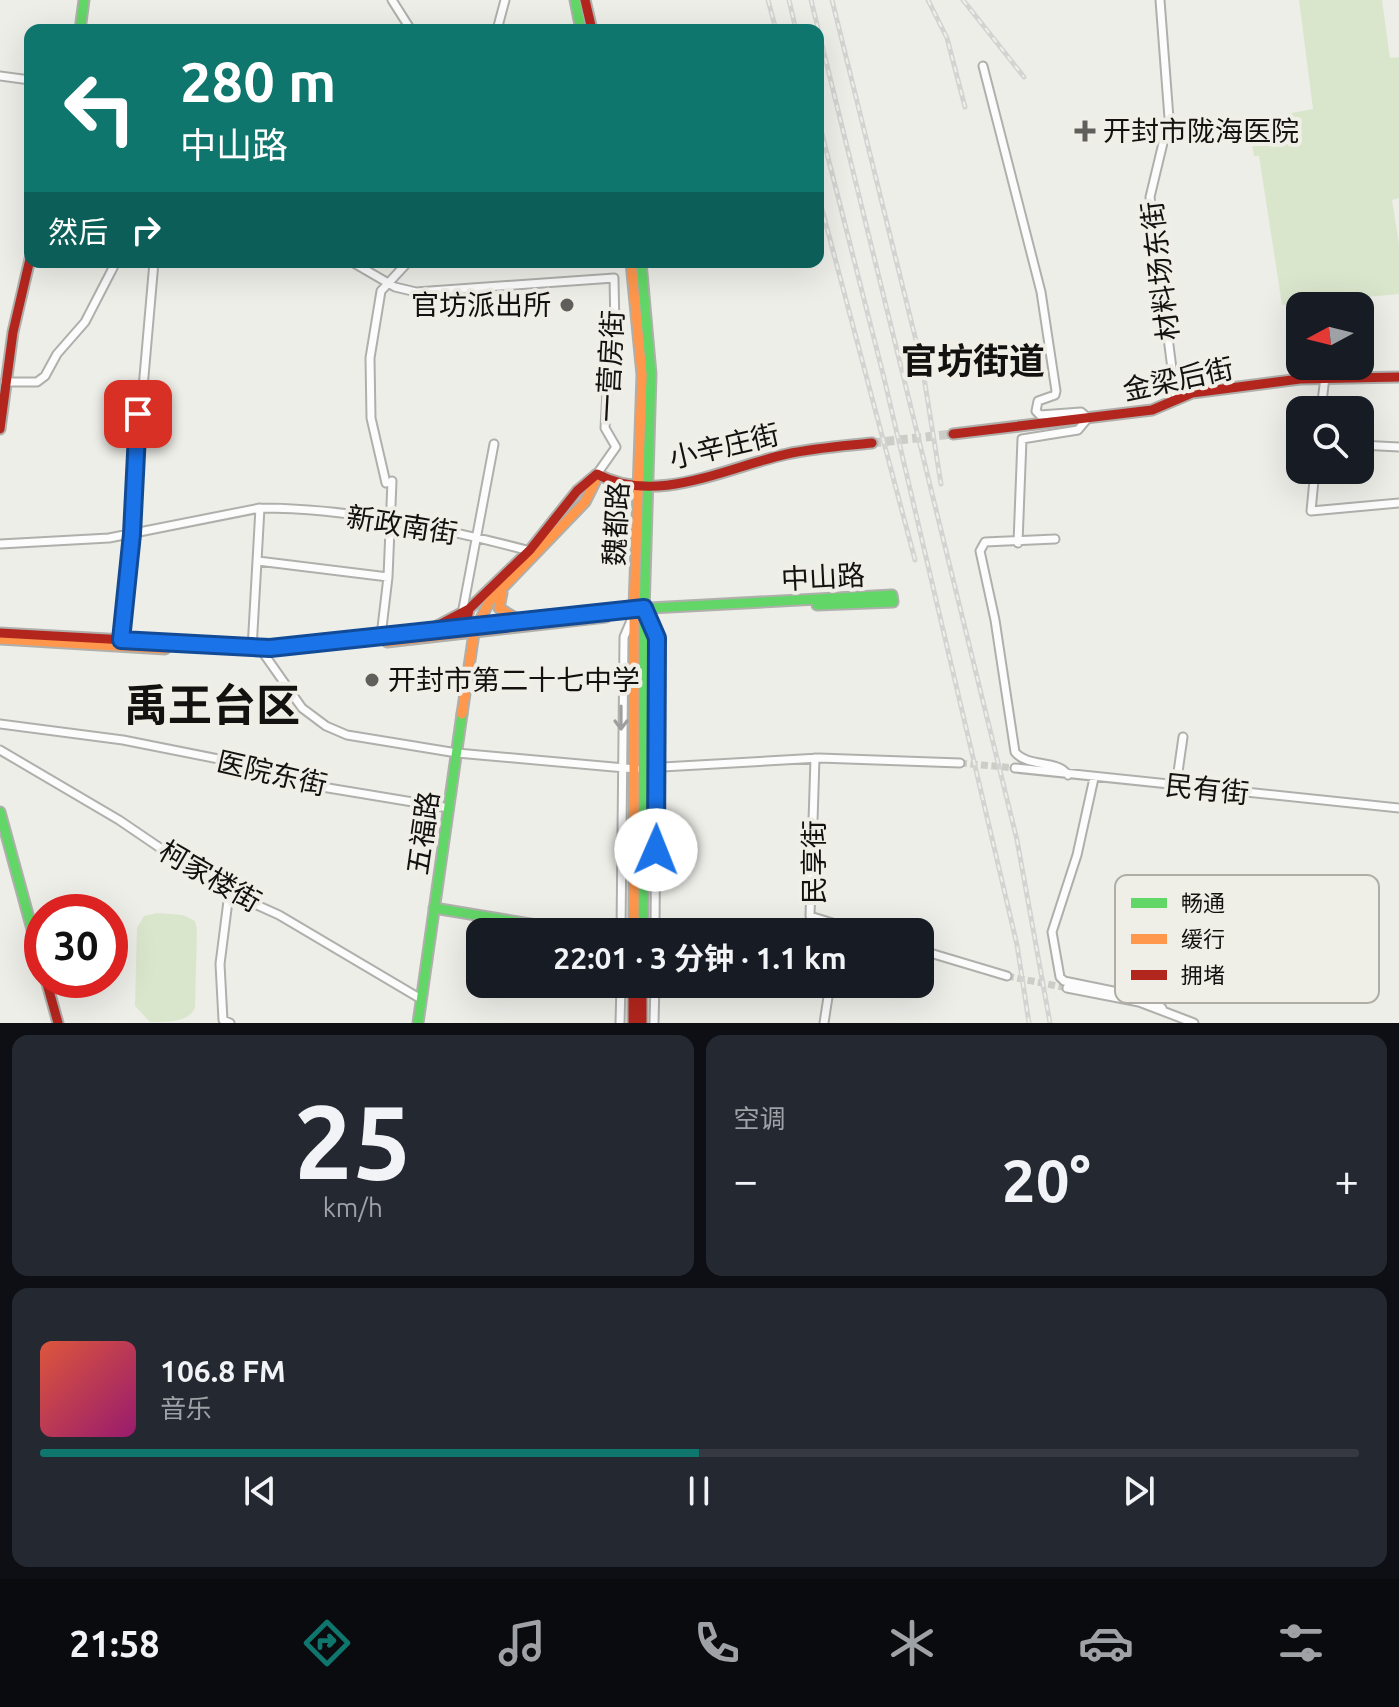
<!DOCTYPE html>
<html lang="zh">
<meta charset="utf-8">
<style>
:root{--surface:#171b24;--page:#242831;--text:#f1f3f6;--muted:#9ea1a6;--line:#363941;--accent:#0f766e}
body{margin:0;font-family:Ubuntu,"Noto Sans SC",sans-serif;background:var(--page);color:var(--text);height:100vh;display:flex;flex-direction:column;font-size:30px;white-space:nowrap}
*{box-sizing:border-box;margin:0}
p{font-size:26px;color:var(--muted)}
.icon{flex:none;width:44px;height:44px;fill:none;stroke:currentColor;stroke-width:2;stroke-linecap:round;stroke-linejoin:round}
.map{position:relative;height:1023px;overflow:hidden}
.panel{display:flex;flex-direction:column;gap:12px;padding:12px;background:#0d0f14;flex:1}
.panel>*{flex:none}
.top-card{position:absolute;left:24px;top:24px;width:800px;height:244px;border-radius:16px;box-shadow:0 8px 32px #0002;background:#0f766e;color:#fff;overflow:hidden}
.needle{width:52px;rotate:263deg}
.buttons{position:absolute;left:1286px;top:292px;display:grid;gap:16px}
.buttons a{display:grid;place-items:center;width:88px;height:88px;border-radius:16px;background:var(--surface);box-shadow:0 8px 32px #0002;font-size:40px}
.speed{position:absolute;left:24px;top:894px;display:flex;gap:16px;font-size:40px;font-weight:700;text-align:center}
.speed>*{display:grid;place-content:center;width:104px;height:104px;border-radius:50%;background:var(--surface);box-shadow:0 8px 32px #0002;line-height:1}
.speed .limit{border:12px solid #d22;background:#fff;color:#111}
.pin{position:absolute;display:grid;place-items:center;width:68px;height:68px;color:#fff;margin:-34px;border-radius:16px;box-shadow:0 4px 12px #0006}
.me{position:absolute;width:88px;margin:-44px;rotate:1deg;stroke-linejoin:round;filter:drop-shadow(0 0 6px #0008)}
.turn{display:flex;align-items:center;gap:28px;height:168px;padding:0 24px;font-size:36px}
.turn .icon{width:104px;height:104px;stroke-width:2.5}
.turn b{display:block;font-size:56px;line-height:68px}
.then{display:flex;align-items:center;height:76px;padding:0 24px;background:#0003;gap:16px;font-size:30px}
.big{font-size:60px;font-weight:700;line-height:1.1}
.panel .card{flex:1;display:flex;flex-direction:column;justify-content:center;gap:12px;min-width:0;padding:0 28px;border-radius:16px;background:var(--page)}
.panel .dial{align-items:center;gap:0}
.dial b{font-size:104px;line-height:1}
.song{display:flex;align-items:center;gap:24px}
.cover{width:96px;height:96px;border-radius:12px;background:linear-gradient(135deg,hsl(10 70% 55%),hsl(320 70% 35%))}
.played{height:8px;border-radius:4px;background:linear-gradient(90deg,var(--accent) 50%,var(--line) 50%)}
.keys{display:flex;justify-content:space-around;direction:ltr}
.heat{display:flex;justify-content:space-between;align-items:center;font-size:44px;direction:ltr}
.panel .tiles{flex:1;display:grid;gap:12px;grid-template-columns:1fr 1fr}
.card:last-child{grid-column:span 2}
.trip{position:absolute;left:466px;top:918px;width:468px;height:80px;border-radius:16px;background:var(--surface);box-shadow:0 8px 32px #0002;font-weight:700;line-height:80px;text-align:center}
.tabs{display:flex;height:128px;justify-content:space-around;align-items:center;background:#090b0e;color:var(--muted)}
.tabs .icon{width:56px;height:56px}
.tabs .selected{color:var(--accent)}
.tabs b{font-size:36px;color:var(--text)}
.map>svg:first-child{display:block}
.green{fill:#dae6cc}
.lines{fill:none;stroke-linecap:round;stroke-linejoin:round}
.street-tunnel{stroke:#cdcdc8;stroke-width:7;stroke-dasharray:7 3.5;stroke-linecap:butt}
.secondary-tunnel{stroke:#cdcdc8;stroke-width:9;stroke-dasharray:9 4.5;stroke-linecap:butt}
.street-casing{stroke:#afafac;stroke-width:11}
.fast-casing{stroke:#afafac;stroke-width:13}
.slow-casing{stroke:#afafac;stroke-width:13}
.jam-casing{stroke:#afafac;stroke-width:13}
.street{stroke:#fcfcfc;stroke-width:7}
.fast{stroke:#63d668;stroke-width:9}
.slow{stroke:#ff974d;stroke-width:9}
.jam{stroke:#b3261e;stroke-width:9}
.rail-casing{stroke:#d3d3d2;stroke-width:5}
.rail{stroke:#f0efe7;stroke-width:2;stroke-dasharray:6;stroke-linecap:butt}
.oneway{stroke:#9f9e9e}
.route-casing{stroke:#114b97;stroke-width:20}
.route{stroke:#1a73e8;stroke-width:14}
.poi-dot{fill:#605f5c;stroke:#f0efe7;stroke-width:3}
.labels{text-anchor:middle;stroke-width:8;stroke-linejoin:round;paint-order:stroke}
.poi-label{font-size:28px;fill:#131210;stroke:#f0efe7;text-anchor:start}
.street-label{font-size:28px;fill:#131210;stroke:#f0efe7}
.district-label{font-size:36px;font-weight:bold;fill:#131210;stroke:#f0efe7}
.town-label{font-size:44px;font-weight:bold;fill:#131210;stroke:#f0efe7}
.key{fill:#f0efe7;stroke:#aeada6;stroke-width:2}
.key-label{font-size:22px;fill:#131210}
</style>
<div class="map">
<svg width="1399" height="1023" viewBox="0 0 1399 1023">
<rect width="100%" height="100%" fill="#eeeee9"/>
<path class="green" d="M1299 0H1382L1390 58 1399 57V198L1392 200 1399 244V294L1282 305 1259 156H1254L1251 138 1288 132 1286 114 1313 109Z
M157 913 183 915 195 921 197 929 195 1008C188 1023 167 1022 150 1022L135 1006 137 928 144 916Z"/>
<g class="lines">
<path class="street-tunnel" d="M960 763 1015 768
M1007 976 1067 988"/>
<path class="secondary-tunnel" d="M872 443 953 434"/>
<defs>
<path id="street" d="M392 0 411 30
M1160 0 1169 118 1150 197 1176 400
M497 30 505 0
M983 66 1041 292 1056 391 1055 395 1038 401 1036 411 1040 415 1081 412 1088 418 1078 430 1022 439 1018 543
M0 76 30 80
M352 262 395 287 416 292 614 278 615 329 610 335 605 428 616 447 597 474
M5 382H37L45 376 57 354 85 322 116 262
M1321 410 1325 377
M1360 445 1399 447
M1315 470 1311 511 1399 503
M386 483 371 418 370 358 381 291 408 262
M1055 539 985 542 980 551 995 620 1015 752C1028 768 1057 759 1068 775
M0 544 109 538 260 508C350 508 447 529 534 552
M258 561 388 577
M644 613 657 638 655 932
M462 614 494 444
M381 636 388 577 392 481
M121 640 154 262
M252 649 260 508
M264 654 302 708 326 726 347 735 457 753 636 769
M0 724 123 740 299 775 310 785 449 808
M0 750 119 820 219 888 279 915 421 999
M815 758 810 916 861 932
M645 768 819 758 960 763
M1015 768 1399 808
M1094 778 1077 855 1052 932 1060 977 1064 981 1152 999 1162 1008
M1176 786 1183 737
M229 893 220 964 223 1020 230 1023
M621 932 624 637 633 616
M920 950 1007 976
M1067 988 1139 1002 1194 1023
M620 1023 621 984
M654 1023 655 984
M824 1023 830 984"/>
<path id="fast" d="M575 0 581 30
M80 30 84 0
M641 262 651 374 644 613 643 932
M817 605 893 602
M385 635 613 610 892 595 893 602
M0 812 42 966
M434 908 579 932
M418 1023 462 714"/>
<path id="slow" d="M631 262 642 375 634 608V932
M502 593 499 608 517 619
M0 639 165 649
M387 642 606 617
M462 714 474 633 489 602 585 502 595 482 593 479"/>
<path id="jam" d="M585 0 592 30
M0 429 13 332 30 259
M953 434 1152 410 1192 393 1300 379 1399 377
M437 626 469 609
M465 629 469 609 530 550 577 491 597 474C656 506 727 467 787 454 815 448 844 446 872 443
M0 633 270 648 385 635
M46 980 58 1023
M633 984V1023
M642 984V1023"/>
</defs>
<use href="#street" class="street-casing"/>
<use href="#fast" class="fast-casing"/>
<use href="#slow" class="slow-casing"/>
<use href="#jam" class="jam-casing"/>
<use href="#street" class="street"/>
<use href="#fast" class="fast"/>
<use href="#slow" class="slow"/>
<use href="#jam" class="jam"/>
<defs>
<path id="rail" d="M768 0 776 30
M789 0 796 30
M811 0 1017 840 1050 1023
M832 0 922 365 941 484
M928 0 947 38 965 107
M963 0 1024 77
M818 118 884 378 1017 945 1029 1023
M818 194 915 560"/>
</defs>
<use href="#rail" class="rail-casing"/>
<use href="#rail" class="rail"/>
</g>
<defs><path id="oneway-shaft" d="M-6 0H5M1.5-3L5.5 0L1.5 3" fill="none" stroke-width="1.6" stroke-linecap="round" stroke-linejoin="round" transform="scale(2)"/></defs>
<use class="oneway" href="#oneway-shaft" transform="translate(621 718) rotate(90)"/>
<g class="lines">
<defs>
<path id="route" d="M138 414 132 534 121 640 270 648 644 608 657 638 656 850"/>
</defs>
<use href="#route" class="route-casing"/>
<use href="#route" class="route"/>
</g>
<g class="poi-dot">
<path d="M1081 119h8v8h8v8h-8v8h-8v-8h-8v-8h8z"/>
<circle cx="567" cy="305" r="8"/>
<circle cx="372" cy="680" r="8"/>
</g>
<g class="labels">
<g class="poi-label">
<text x="1103" y="141">开封市陇海医院</text>
<text x="551" y="315" text-anchor="end">官坊派出所</text>
<text x="388" y="690">开封市第二十七中学</text>
</g>
<g class="street-label">
<text transform="translate(1160 271) rotate(-97)" y="10">材料场东街</text>
<text transform="translate(610 366) rotate(-87)" y="10">一营房街</text>
<text transform="translate(1178 379) rotate(-12)" y="10">金梁后街</text>
<text transform="translate(724 446) rotate(-13)" y="10">小辛庄街</text>
<text transform="translate(616 524) rotate(-87)" y="10">魏都路</text>
<text transform="translate(402 525) rotate(9)" y="10">新政南街</text>
<text transform="translate(823 577) rotate(-3)" y="10">中山路</text>
<text transform="translate(272 773) rotate(13)" y="10">医院东街</text>
<text transform="translate(1207 789) rotate(6)" y="10">民有街</text>
<text transform="translate(423 833) rotate(-82)" y="10">五福路</text>
<text transform="translate(814 862) rotate(-90)" y="10">民享街</text>
<text transform="translate(210 876) rotate(30)" y="10">柯家楼街</text>
</g>
<g class="district-label">
<text x="973" y="374">官坊街道</text>
</g>
<g class="town-label">
<text x="212" y="721">禹王台区</text>
</g>
</g>
<rect x="1115" y="875" width="264" height="128" rx="12" class="key"/>
<rect x="1131" y="898" width="36" height="10" fill="#63d668"/>
<rect x="1131" y="934" width="36" height="10" fill="#ff974d"/>
<rect x="1131" y="970" width="36" height="10" fill="#b3261e"/>
<g class="key-label">
<text x="1181" y="911">畅通</text>
<text x="1181" y="947">缓行</text>
<text x="1181" y="983">拥堵</text>
</g>
</svg>
<div class="buttons">
<a><svg class="needle" viewBox="-14 -14 28 28"><path d="M0-13l5 13h-10z" fill="#e53935"/><path d="M0 13l5-13h-10z" fill="#9ea1a6"/></svg></a>
<a><svg class="icon" aria-label="search" viewBox="0 0 24 24"><circle cx="10" cy="10" r="6"/><path d="M15 15l6 6"/></svg></a>
</div>
<div class="speed"><div class="limit">30</div></div>
<div class="pin" style="left:138px;top:414px;background:#d93025"><svg class="icon" aria-label="arrive" viewBox="0 0 24 24"><path d="M6 21V4h12l-3 4 3 4H6"/></svg></div>
<svg class="me" style="left:656px;top:850px" viewBox="-20 -20 40 40"><circle r="19" fill="#fff"/><path d="M0-13L10 11 0 6-10 11z" fill="#1a73e8"/></svg>
<div class="trip">22:01 · 3 分钟 · 1.1 km</div>
<div class="top-card">
<div class="turn"><svg class="icon" aria-label="left" viewBox="0 0 24 24"><path d="M17 20v-9H6M10 6l-5 5 5 5"/></svg><div><b>280 m</b>中山路</div></div>
<div class="then">然后<svg class="icon" aria-label="right" viewBox="0 0 24 24"><path d="M7 20v-9h11M14 6l5 5-5 5"/></svg></div>
</div>
</div>
<section class="panel">
<div class="tiles">
<div class="card dial"><b>25</b><p>km/h</p></div>
<div class="card"><p>空调</p>
<div class="heat"><a>−</a><b class="big">20°</b><a>+</a></div>
</div>
<div class="card">
<div class="song"><i class="cover"></i><div><b>106.8 FM</b><p>音乐</p></div></div>
<div class="played"></div>
<div class="keys"><svg class="icon" aria-label="previous" viewBox="0 0 24 24"><path d="M18 5L8 12l10 7zM5 5v14"/></svg><svg class="icon" aria-label="pause" viewBox="0 0 24 24"><path d="M8 5v14M16 5v14"/></svg><svg class="icon" aria-label="next" viewBox="0 0 24 24"><path d="M6 5l10 7-10 7zM19 5v14"/></svg></div>
</div>
</div>
</section>
<nav class="tabs">
<b>21:58</b>
<svg class="icon selected" aria-label="directions" viewBox="0 0 24 24"><path d="M12 3l9 9-9 9-9-9zM9 14v-3h6M13 9l2 2-2 2"/></svg>
<svg class="icon" aria-label="music" viewBox="0 0 24 24"><path d="M9 18V5l10-2v13"/><circle cx="6" cy="18" r="3"/><circle cx="16" cy="16" r="3"/></svg>
<svg class="icon" aria-label="phone" viewBox="0 0 24 24"><path d="M5 4h4l2 5-3 2q2 4 5 5l2-3 5 2v4C11 20 4 13 5 4z"/></svg>
<svg class="icon" aria-label="climate" viewBox="0 0 24 24"><path d="M12 3v18M4 7l16 10M4 17L20 7"/></svg>
<svg class="icon" aria-label="car" viewBox="0 0 24 24"><path d="M5 17H2v-5l4-1 3-4h7l3 4 3 1v5h-3M9 17h6M6 11h13"/><circle cx="7" cy="17" r="2"/><circle cx="17" cy="17" r="2"/></svg>
<svg class="icon" aria-label="filters" viewBox="0 0 24 24"><path d="M4 7h16M4 17h16"/><circle cx="9" cy="7" r="2"/><circle cx="15" cy="17" r="2"/></svg>
</nav>
